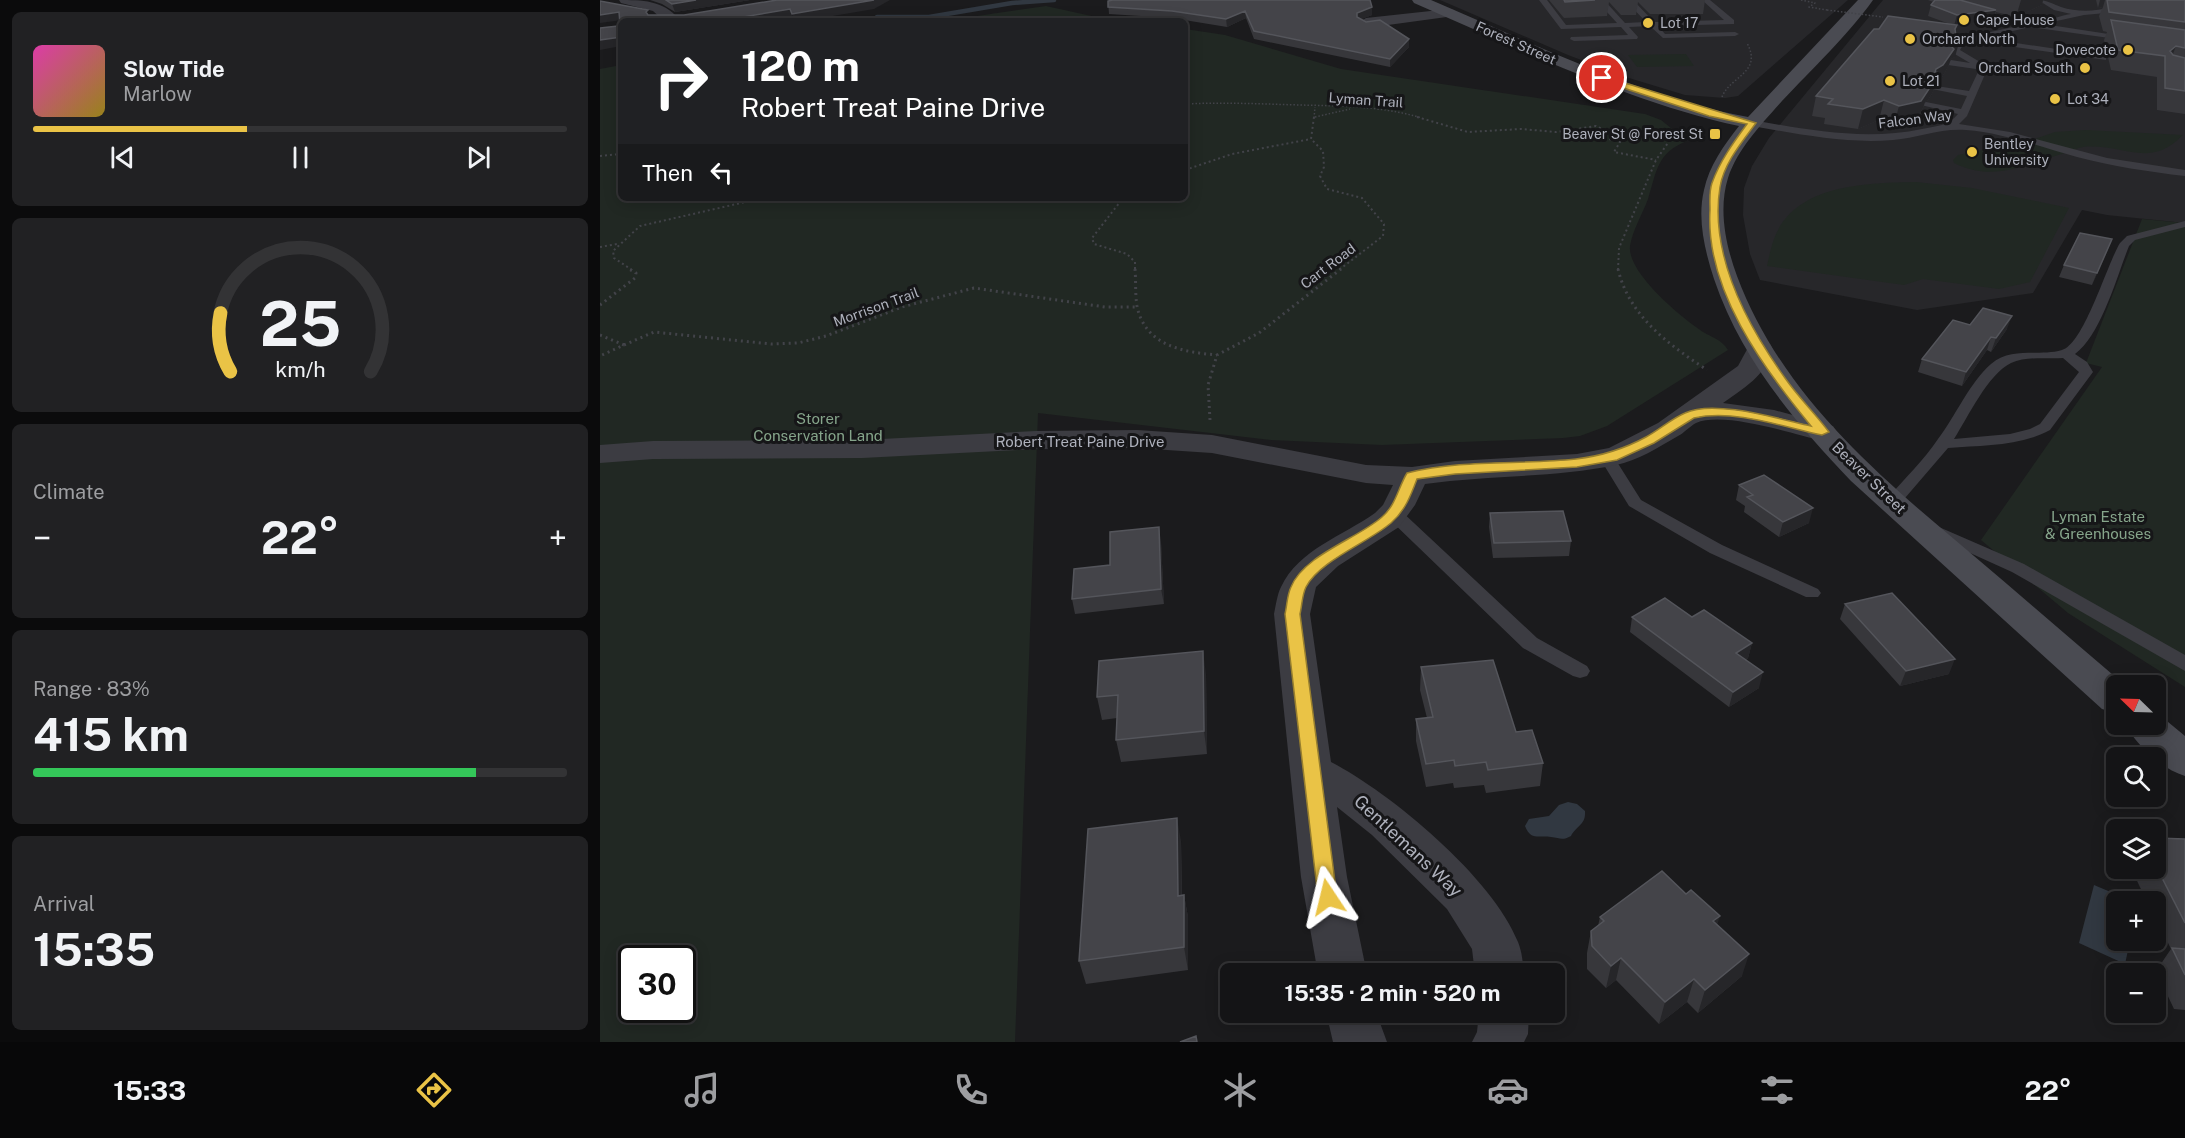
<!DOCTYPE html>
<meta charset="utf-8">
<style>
:root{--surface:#141416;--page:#212123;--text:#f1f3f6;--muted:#9d9ea1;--line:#333335;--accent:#eac346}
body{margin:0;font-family:"Public Sans",sans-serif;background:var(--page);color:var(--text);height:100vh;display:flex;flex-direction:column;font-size:22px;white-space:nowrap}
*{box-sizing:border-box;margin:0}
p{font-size:20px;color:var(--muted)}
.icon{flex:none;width:33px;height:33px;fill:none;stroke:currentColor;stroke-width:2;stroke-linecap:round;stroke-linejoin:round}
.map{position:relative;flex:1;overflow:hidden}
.drawer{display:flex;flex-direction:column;gap:12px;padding:12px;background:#0b0b0c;width:600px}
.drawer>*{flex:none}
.guide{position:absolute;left:18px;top:18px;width:570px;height:183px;border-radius:9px;box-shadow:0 3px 15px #0003,0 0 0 2px var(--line);background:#202124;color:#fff;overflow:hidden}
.needle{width:39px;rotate:293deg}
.fabs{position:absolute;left:1506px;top:675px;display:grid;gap:12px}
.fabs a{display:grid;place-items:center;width:60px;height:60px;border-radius:9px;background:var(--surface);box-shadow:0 3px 15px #0003,0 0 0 2px var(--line);font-size:30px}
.speed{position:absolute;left:18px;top:945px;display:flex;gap:12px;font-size:30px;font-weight:700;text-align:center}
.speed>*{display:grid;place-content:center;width:78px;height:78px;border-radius:50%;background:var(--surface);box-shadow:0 3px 15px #0003,0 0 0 2px var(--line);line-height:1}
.speed .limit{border:3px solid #111;border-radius:9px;background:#fff;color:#111}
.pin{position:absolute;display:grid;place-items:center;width:51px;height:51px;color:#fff;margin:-26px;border:3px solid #fff;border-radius:50%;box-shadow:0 2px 6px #0007}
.me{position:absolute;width:66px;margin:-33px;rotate:350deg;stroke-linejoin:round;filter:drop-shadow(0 0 4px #0008)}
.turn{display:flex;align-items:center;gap:21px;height:126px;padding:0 24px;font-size:27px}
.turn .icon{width:78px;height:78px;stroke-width:2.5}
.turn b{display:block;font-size:42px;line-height:51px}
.then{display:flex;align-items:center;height:57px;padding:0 24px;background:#0003;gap:12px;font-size:22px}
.big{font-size:45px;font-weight:700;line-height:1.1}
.drawer .tile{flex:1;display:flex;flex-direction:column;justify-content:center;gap:9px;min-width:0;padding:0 21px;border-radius:9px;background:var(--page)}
.drawer .dial{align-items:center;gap:0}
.dial svg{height:156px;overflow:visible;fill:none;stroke:var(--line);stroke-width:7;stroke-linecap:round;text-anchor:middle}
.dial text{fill:var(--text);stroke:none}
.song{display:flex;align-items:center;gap:18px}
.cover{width:72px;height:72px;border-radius:9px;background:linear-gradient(135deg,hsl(320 70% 55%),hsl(50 70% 35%))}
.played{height:6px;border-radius:3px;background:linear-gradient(90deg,var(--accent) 40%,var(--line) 40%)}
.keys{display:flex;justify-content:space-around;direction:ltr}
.heat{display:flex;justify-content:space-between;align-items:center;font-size:33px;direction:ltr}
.charge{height:9px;border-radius:4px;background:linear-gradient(90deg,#34c759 83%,var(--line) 0)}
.trip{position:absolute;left:620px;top:963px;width:345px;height:60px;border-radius:9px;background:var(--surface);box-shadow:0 3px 15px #0003,0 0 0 2px var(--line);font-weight:700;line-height:60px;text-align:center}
.dock{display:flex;height:96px;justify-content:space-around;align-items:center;background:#080809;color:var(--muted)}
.dock .icon{width:42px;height:42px}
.dock .active{color:var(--accent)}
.dock b{font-size:27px;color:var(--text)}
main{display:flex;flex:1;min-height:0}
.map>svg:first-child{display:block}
.built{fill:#27272a}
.green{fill:#212823;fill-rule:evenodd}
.water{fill:#313841}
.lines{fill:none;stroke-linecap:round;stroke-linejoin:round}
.stream{stroke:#313841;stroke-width:4.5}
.path-far2{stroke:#424349;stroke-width:1.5;stroke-dasharray:1.5 2;stroke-linecap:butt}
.path-far1{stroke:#424349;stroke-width:2;stroke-dasharray:2 3;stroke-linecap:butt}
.path{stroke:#424349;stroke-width:3;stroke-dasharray:2 4;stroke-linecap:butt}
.lane{fill:#3c3c42;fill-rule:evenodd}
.street{fill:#3c3c42;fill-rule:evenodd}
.secondary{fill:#4a4b52;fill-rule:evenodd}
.path-bridge{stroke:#424349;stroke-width:1.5;stroke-dasharray:1.5 2;stroke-linecap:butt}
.wall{fill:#37373b}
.shaded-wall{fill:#262629}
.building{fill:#444449;stroke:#54555b;stroke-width:1.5}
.route{fill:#eac346;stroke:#987f2e;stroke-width:1.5}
.poi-dot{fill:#eac346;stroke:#161618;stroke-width:2}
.labels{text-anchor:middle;stroke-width:6;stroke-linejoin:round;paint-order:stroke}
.far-poi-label{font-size:14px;fill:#aeb1bc;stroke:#161618;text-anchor:start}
.far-street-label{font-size:14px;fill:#aeb1bc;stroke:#161618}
.park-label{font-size:15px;fill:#86a58b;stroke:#161618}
.street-label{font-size:15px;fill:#aeb1bc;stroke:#161618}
.near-street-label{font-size:18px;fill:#aeb1bc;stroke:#161618}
</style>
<main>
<section class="drawer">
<div class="tile">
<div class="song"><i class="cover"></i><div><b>Slow Tide</b><p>Marlow</p></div></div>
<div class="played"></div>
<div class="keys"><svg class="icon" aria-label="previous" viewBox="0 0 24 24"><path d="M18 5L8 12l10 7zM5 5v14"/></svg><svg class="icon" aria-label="pause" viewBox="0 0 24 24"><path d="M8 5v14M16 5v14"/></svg><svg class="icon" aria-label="next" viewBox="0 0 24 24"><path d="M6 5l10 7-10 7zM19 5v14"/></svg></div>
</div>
<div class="tile dial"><svg viewBox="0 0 100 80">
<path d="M14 69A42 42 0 1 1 86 69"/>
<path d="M14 69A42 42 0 0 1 9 39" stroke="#eac346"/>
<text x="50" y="56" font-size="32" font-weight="700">25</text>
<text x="50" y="72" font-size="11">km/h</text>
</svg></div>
<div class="tile"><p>Climate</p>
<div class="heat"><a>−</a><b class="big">22°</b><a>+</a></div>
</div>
<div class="tile"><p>Range · 83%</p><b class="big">415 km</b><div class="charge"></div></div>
<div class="tile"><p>Arrival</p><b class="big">15:35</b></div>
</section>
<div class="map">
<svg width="1585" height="1042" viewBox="0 0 1585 1042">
<rect width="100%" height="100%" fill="#1b1b1d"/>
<path class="built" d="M840 0H1248L1138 96 1125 98 1085 95 1029 78 968 55Z
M1283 0H1585V223L1507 215 1482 210 1433 293 1317 310 1160 280 1150 254 1143 215 1144 188 1152 166 1169 138Z"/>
<path class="green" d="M446 6 514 21H343Z
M585 29 625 35 741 69 1045 114 1061 120 1087 141C1057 153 1057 170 1048 199 1042 215 1033 229 1030 246 1027 273 1082 318 1103 332 1113 338 1121 339 1128 350L1007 426 980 436 963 438 782 445 671 440 438 413 415 1042H0V69L21 65V198H585ZM32 958H82V1010H32Z
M1086 54 1094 66 1037 67 1028 55Z
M1486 130 1583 135C1549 170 1523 143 1483 147 1477 148 1471 151 1465 153 1427 164 1394 183 1354 163L1353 160 1358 155 1432 140 1455 132Z
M1316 182 1372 188 1469 208 1430 282 1399 289 1323 279 1304 285 1167 266C1169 257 1171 247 1174 239 1194 184 1267 183 1316 182Z
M1542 219 1585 223V687L1468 613 1381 540 1502 367 1486 363Z"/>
<path class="water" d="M968 802 977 804 985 811C986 825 977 825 971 836 962 841 960 838 951 837 938 835 931 841 925 826L929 819 949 816 959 805Z
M1494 885 1532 901 1516 902V940L1530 941 1525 964 1479 943Z"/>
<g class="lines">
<path class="stream" d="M277 17H329L412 3 454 0"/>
<path class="path-far2" d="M1201 0 1215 3 1209 7 1227 10
M1122 97C1130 76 1163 73 1147 43
M585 104C623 102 661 104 700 105 741 106 782 106 822 118
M715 117 750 109
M714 118 715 107"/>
<path class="path-far1" d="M714 117 711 139 723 151 724 167 720 176 727 189 762 198 784 224 783 236 739 270
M817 117 868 132 921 129 956 132 996 126 1000 128 999 136 1020 142 1014 152 1056 160
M0 156 21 154
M585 170 632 154 711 139
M526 198 520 202 492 238 494 244 527 254 535 262V270
M0 247 17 244
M32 270 14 258 13 251 40 226 163 198
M1018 270 1019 248 1056 160 1077 130 1085 128"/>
<path class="path" d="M535 269C536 280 535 294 537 306 545 346 583 352 617 355
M1018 269C1029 316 1068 344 1107 370
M0 305 35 278 36 273 29 269
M0 335 24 345 0 356
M24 345 54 332 171 344 198 343 226 336 302 307 374 288 505 307H537
M610 420 608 385 617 355 659 333 741 269"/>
<path class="lane" d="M939 0H947L966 25 1017 23 996 0H1004L1025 23 1046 22 1025 0H1033L1054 22 1124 20 1102 0H1110L1134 20V24L1058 26 1065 34 1135 32 1139 34 1135 36 1063 38 1050 26 1029 27 1038 37 1037 39 974 41 970 39 971 37 1028 35 1021 27 961 29Z
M1328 0C1363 0 1394 22 1429 23 1442 23 1458 16 1471 14L1454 10 1438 0C1447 0 1453 4 1461 7 1476 12 1495 12 1510 7L1500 0 1514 1 1518 8 1506 13 1484 15 1443 24 1528 37 1532 39 1531 41 1430 27 1383 38 1503 56H1506V60L1373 41 1364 43 1360 50 1380 62 1386 72 1367 116 1359 124 1410 132 1507 158 1585 170V176C1549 172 1512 166 1477 157 1440 147 1404 133 1366 130 1341 128 1317 138 1293 140 1246 144 1198 134 1152 126L1147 123 1152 120C1208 130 1265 141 1322 129 1337 126 1348 126 1358 114L1321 105 1326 102 1361 109 1367 96 1332 89 1336 86 1369 91 1378 72 1376 69 1348 65 1347 63 1351 60 1370 63 1353 53 1352 46 1358 39 1418 26 1392 22Z
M1585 221V227L1535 240 1529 246C1517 276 1501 335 1475 354L1487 362 1493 372 1450 430C1419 447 1382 445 1348 448L1299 505H1287L1285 502 1287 499C1304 479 1324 460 1338 439 1355 417 1370 382 1391 364 1412 346 1438 357 1462 350 1484 344 1507 264 1520 243L1527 236ZM1463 358 1479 372 1440 424 1430 429 1410 434 1354 439C1368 417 1388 374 1411 363 1426 356 1447 359 1463 358Z
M1007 452 1012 454 1041 500 1122 545 1218 589 1221 593 1218 597H1206L1110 553 1029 506 999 457Z
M793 508 799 509 937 638 987 666 990 671 987 676 980 678 973 676 923 648 787 517 785 513 787 509Z
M1332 524 1424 564 1585 655V671L1412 572 1326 533 1324 529 1326 525Z"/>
<path class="street" d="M19 0C42 0 63 0 79 19L64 21 53 11 21 3Z
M849 9 854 10 856 13 854 16 766 28 758 23 766 18Z
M1160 342 1170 344 1173 350C1165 376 1144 388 1123 403L1174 410 1233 426 1237 432 1233 438 1222 441C1193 434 1124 411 1096 423 1090 426 1084 433 1078 436 1059 447 1037 461 1016 465 953 478 888 475 825 484L815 505 799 527 738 566 716 587 710 614 731 762C791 793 893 878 918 942 922 952 923 963 924 974H875L872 949 847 909 772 835 737 807 747 877 767 974H718L701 877 674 614C676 605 677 595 681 587 699 549 743 536 775 513L783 505 793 485 766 483 612 453 537 448 436 449 262 458 53 459 0 463V445L53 441 262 440 436 431 537 430 612 435 766 465 812 467 855 461 977 454 1009 448 1058 423 1138 366 1150 344Z
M726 1012H776L787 1042H733Z
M879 1012H929L928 1034 924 1042H872L877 1032Z"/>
<path class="secondary" d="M812 0H831C930 42 1043 98 1148 117L1258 0H1273C1249 34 1211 70 1182 101 1161 125 1138 148 1128 178 1118 210 1126 246 1137 276 1182 396 1279 476 1374 556 1425 599 1475 643 1526 686H1516V713L1502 709 1251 481C1194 421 1141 359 1114 279 1105 251 1097 220 1104 190 1109 166 1124 145 1139 126 1026 101 920 49 814 3Z
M1556 712 1585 736V776C1562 769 1537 746 1525 724H1556Z"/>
<path class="path-bridge" d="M1227 10 1283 17"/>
</g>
<path class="wall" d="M50 0H150L75 12 62 4Z
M949 0H1105L1103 14H1050L1038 2 1036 15H1021L1009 2 1007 16 964 18Z
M1335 0H1443L1442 5 1416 17 1396 12 1393 21 1357 26 1355 32V57L1351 59 1348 67 1338 84 1335 85 1333 92 1328 100 1325 102 1323 108 1315 121 1294 125 1279 120 1258 129 1224 124 1225 118 1212 116 1216 96 1279 29 1347 23 1328 16 1331 5Z
M1496 0H1585V114L1557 110V77L1511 70 1504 40 1507 32 1503 31 1499 16 1503 7 1498 8Z
M508 1 772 15 761 19 809 39V47L790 67 654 39 646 18 627 27 572 18 509 14Z
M1512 239 1492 285 1459 277 1464 265Z
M1370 325 1407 329 1391 352 1387 350 1362 386 1318 372 1322 359Z
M1139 485 1209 523 1179 537 1144 512 1145 506 1136 500Z
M890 513 971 541 969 556 893 558 889 527Z
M561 542 564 604 475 614 472 599 510 565Z
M1245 604 1349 674 1300 686 1240 619Z
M1032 617H1092L1152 643 1148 658 1146 660 1159 688 1129 707 1030 632Z
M821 667 916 732 943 763 940 786 886 793 884 785 854 788 853 783 826 787 816 741V719L827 718 820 690Z
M606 674 607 754 521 762 516 740 517 718 502 720 497 697Z
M1556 838 1585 839V1010L1574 1009 1556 971 1571 949 1556 918V902H1547L1531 868H1556Z
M581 841 582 895H584L588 917V970L486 984 479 961Z
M1000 917 1117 925 1142 976 1098 1013 1087 1002 1059 1024 1016 980 1006 988 987 969V953L991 931 998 926Z"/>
<path class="shaded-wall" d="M96 0H150L75 12 72 4Z
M274 0H290L274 9 203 21H194L192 14Z
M1421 0H1443L1442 5 1416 17Z
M1500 0H1505L1503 7 1498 8Z
M772 7V15L757 21V13Z
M190 9 193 18 173 21H119Z
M1396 10 1393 21 1357 26 1352 42 1360 39 1355 57 1351 59 1348 67 1338 84 1335 85 1333 92 1328 100 1325 102 1323 108 1315 121 1294 125 1299 106 1324 85 1336 69 1354 26 1357 15Z
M645 11 646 18 627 27 626 19Z
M19 12 22 20 0 23V15Z
M21 37V46L0 50V40Z
M809 39V47L790 67V59Z
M1576 46 1568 67 1570 51Z
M1284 100 1279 120 1258 129 1263 109Z
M1512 239 1507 252 1492 285 1497 273Z
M1412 316 1407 329 1391 352 1396 338Z
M1391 337 1387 350 1362 386 1366 372Z
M1213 508 1209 523 1179 537 1183 522Z
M559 527 561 542 564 604 561 589Z
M1152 643 1148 658 1132 668 1136 653Z
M603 651 606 674 607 754 604 731Z
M1355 659 1349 674 1300 686 1306 671Z
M1163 672 1159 688 1129 707 1133 692Z
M577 818 581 841 582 918 578 896Z
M584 895 588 917V970L584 947Z
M1120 916 1113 938V921Z
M1149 954 1142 976 1098 1013 1105 990Z
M1021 958 1016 980 1006 988 1011 966Z
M1094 979 1087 1002 1059 1024 1065 1002Z"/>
<path class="building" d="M66 0H96L72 4Z
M177 0H274L192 14 190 9 119 21H21V37L0 40V28L18 26 20 24 19 12 0 15V1L48 10 46 12 48 15H84Z
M513 0H770L772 7 757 13V17L766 22 780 20 809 39 790 59 654 31 645 11 626 19 572 11 508 7V1Z
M964 0H995L965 2Z
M1335 0H1360L1396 10 1357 15 1331 5Z
M1507 0H1585V22L1509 12Z
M1288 16 1357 25 1355 29 1356 36 1360 39 1350 45 1354 49 1343 65 1336 69 1335 72 1339 73 1333 81 1324 85 1329 89 1321 101 1299 106 1284 100 1263 109 1228 104 1233 99 1216 96 1274 29H1279Z
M1511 20 1585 30V48L1576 46 1570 51 1573 55 1585 58V91L1565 88V56L1518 50Z
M1480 233 1512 239 1497 273 1464 265Z
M1383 308 1412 316 1396 338 1391 337 1366 372 1322 359 1353 320 1370 325Z
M1164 475 1213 508 1183 522 1147 497 1153 495 1139 485Z
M963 511 971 541 894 543 890 513Z
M559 527 561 589 472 599 474 569 510 565V532Z
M1292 593 1355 659 1306 671 1245 604Z
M1065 598 1092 617 1104 610 1152 643 1136 653 1163 672 1133 692 1032 617Z
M603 651 604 731 516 740 518 695 497 697 499 661Z
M893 660 916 732 932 730 943 763 888 770 886 762 855 766 854 760 826 764 816 719 833 717 821 667Z
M577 818 578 896 584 895V947L479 961 488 829Z
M1556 838 1585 839V923L1556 866Z
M1062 871 1086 894 1091 890 1120 916 1113 921 1149 954 1105 990 1094 979 1065 1002 1021 958 1011 966 992 946 991 931 1004 921 1000 917Z
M1572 948 1585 949V975Z
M596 1036 597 1042H580Z"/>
<path class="route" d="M1002 76 1156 123C1142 142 1124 163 1120 187 1109 255 1147 325 1185 378 1198 397 1215 413 1229 432L1222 435C1183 427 1135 409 1094 418L1054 443 1017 460 977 467 855 474 817 479C811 495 805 511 791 523 769 542 719 561 706 587 702 595 702 606 700 614L737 897 735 902 728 905 721 902 718 897 685 614C687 606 687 595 691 587 704 555 757 539 782 517 796 505 798 488 807 473 862 459 920 465 976 459 1001 456 1024 449 1046 437 1059 430 1071 419 1085 413 1114 399 1179 419 1211 426 1163 368 1105 289 1110 210 1110 202 1109 191 1112 183 1120 161 1133 143 1147 124L1109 116 999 80Z"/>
<g class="poi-dot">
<circle cx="1364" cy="20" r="6"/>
<circle cx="1048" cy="23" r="6"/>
<circle cx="1310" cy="39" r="6"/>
<circle cx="1528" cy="50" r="6"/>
<circle cx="1485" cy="68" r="6"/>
<circle cx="1290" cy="81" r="6"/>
<circle cx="1455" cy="99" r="6"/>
<rect x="1109" y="128" width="12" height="12" rx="3"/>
<circle cx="1372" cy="152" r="6"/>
</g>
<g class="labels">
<g class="far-poi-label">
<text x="1376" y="25">Cape House</text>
<text x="1060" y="28">Lot 17</text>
<text x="1322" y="44">Orchard North</text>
<text x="1516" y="55" text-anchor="end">Dovecote</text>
<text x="1473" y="73" text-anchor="end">Orchard South</text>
<text x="1302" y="86">Lot 21</text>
<text x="1467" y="104">Lot 34</text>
<text x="1103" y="139" text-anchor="end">Beaver St @ Forest St</text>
<text x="1384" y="149">Bentley<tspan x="1384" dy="16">University</tspan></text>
</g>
<g class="far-street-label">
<text transform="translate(916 43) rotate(24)" y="5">Forest Street</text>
<text transform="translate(766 100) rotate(4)" y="5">Lyman Trail</text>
<text transform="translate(1315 119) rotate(-7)" y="5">Falcon Way</text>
<text transform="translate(728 266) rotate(-37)" y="5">Cart Road</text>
<text transform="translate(276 307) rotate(-20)" y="5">Morrison Trail</text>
</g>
<g class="park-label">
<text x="218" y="424">Storer<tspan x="218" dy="17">Conservation Land</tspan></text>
<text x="1498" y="522">Lyman Estate<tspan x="1498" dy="17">&amp; Greenhouses</tspan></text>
</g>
<g class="street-label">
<text x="480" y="447">Robert Treat Paine Drive</text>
<text transform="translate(1269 478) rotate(44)" y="5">Beaver Street</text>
</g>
<g class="near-street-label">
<text transform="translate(808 846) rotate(43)" y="6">Gentlemans Way</text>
</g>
</g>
</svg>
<div class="fabs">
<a><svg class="needle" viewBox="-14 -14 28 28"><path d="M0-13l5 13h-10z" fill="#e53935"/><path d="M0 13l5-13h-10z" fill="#9d9ea1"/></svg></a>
<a><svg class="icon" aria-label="search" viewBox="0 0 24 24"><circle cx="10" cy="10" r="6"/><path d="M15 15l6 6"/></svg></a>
<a><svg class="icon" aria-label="layers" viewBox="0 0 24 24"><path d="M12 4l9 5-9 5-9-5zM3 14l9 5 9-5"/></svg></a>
<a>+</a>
<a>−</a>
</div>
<div class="speed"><div class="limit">30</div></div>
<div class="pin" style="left:1002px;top:78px;background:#d93025"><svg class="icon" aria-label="arrive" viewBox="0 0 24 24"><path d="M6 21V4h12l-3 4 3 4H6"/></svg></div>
<svg class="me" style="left:728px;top:897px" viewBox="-20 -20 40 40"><path d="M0-17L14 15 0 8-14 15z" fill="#eac346" stroke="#fff" stroke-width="4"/></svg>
<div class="trip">15:35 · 2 min · 520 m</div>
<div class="guide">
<div class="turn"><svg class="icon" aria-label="right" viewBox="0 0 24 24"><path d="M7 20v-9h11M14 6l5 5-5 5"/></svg><div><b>120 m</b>Robert Treat Paine Drive</div></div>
<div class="then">Then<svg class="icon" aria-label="left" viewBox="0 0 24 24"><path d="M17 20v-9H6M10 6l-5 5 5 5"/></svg></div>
</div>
</div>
</main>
<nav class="dock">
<b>15:33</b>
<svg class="icon active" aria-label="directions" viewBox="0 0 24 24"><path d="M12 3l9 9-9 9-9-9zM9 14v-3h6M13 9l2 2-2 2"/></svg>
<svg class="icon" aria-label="music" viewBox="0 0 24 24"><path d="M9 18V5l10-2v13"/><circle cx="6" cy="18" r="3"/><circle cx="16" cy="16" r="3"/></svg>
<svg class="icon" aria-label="phone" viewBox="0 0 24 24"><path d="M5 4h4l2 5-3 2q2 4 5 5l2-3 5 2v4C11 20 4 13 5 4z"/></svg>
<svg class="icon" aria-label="climate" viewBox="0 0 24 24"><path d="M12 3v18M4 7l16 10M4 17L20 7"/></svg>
<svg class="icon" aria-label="car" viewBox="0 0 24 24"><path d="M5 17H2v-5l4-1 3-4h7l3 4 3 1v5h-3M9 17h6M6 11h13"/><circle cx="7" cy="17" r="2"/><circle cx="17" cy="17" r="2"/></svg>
<svg class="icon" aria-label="filters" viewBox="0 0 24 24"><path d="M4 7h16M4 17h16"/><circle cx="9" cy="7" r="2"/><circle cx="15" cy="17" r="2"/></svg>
<b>22°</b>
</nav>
